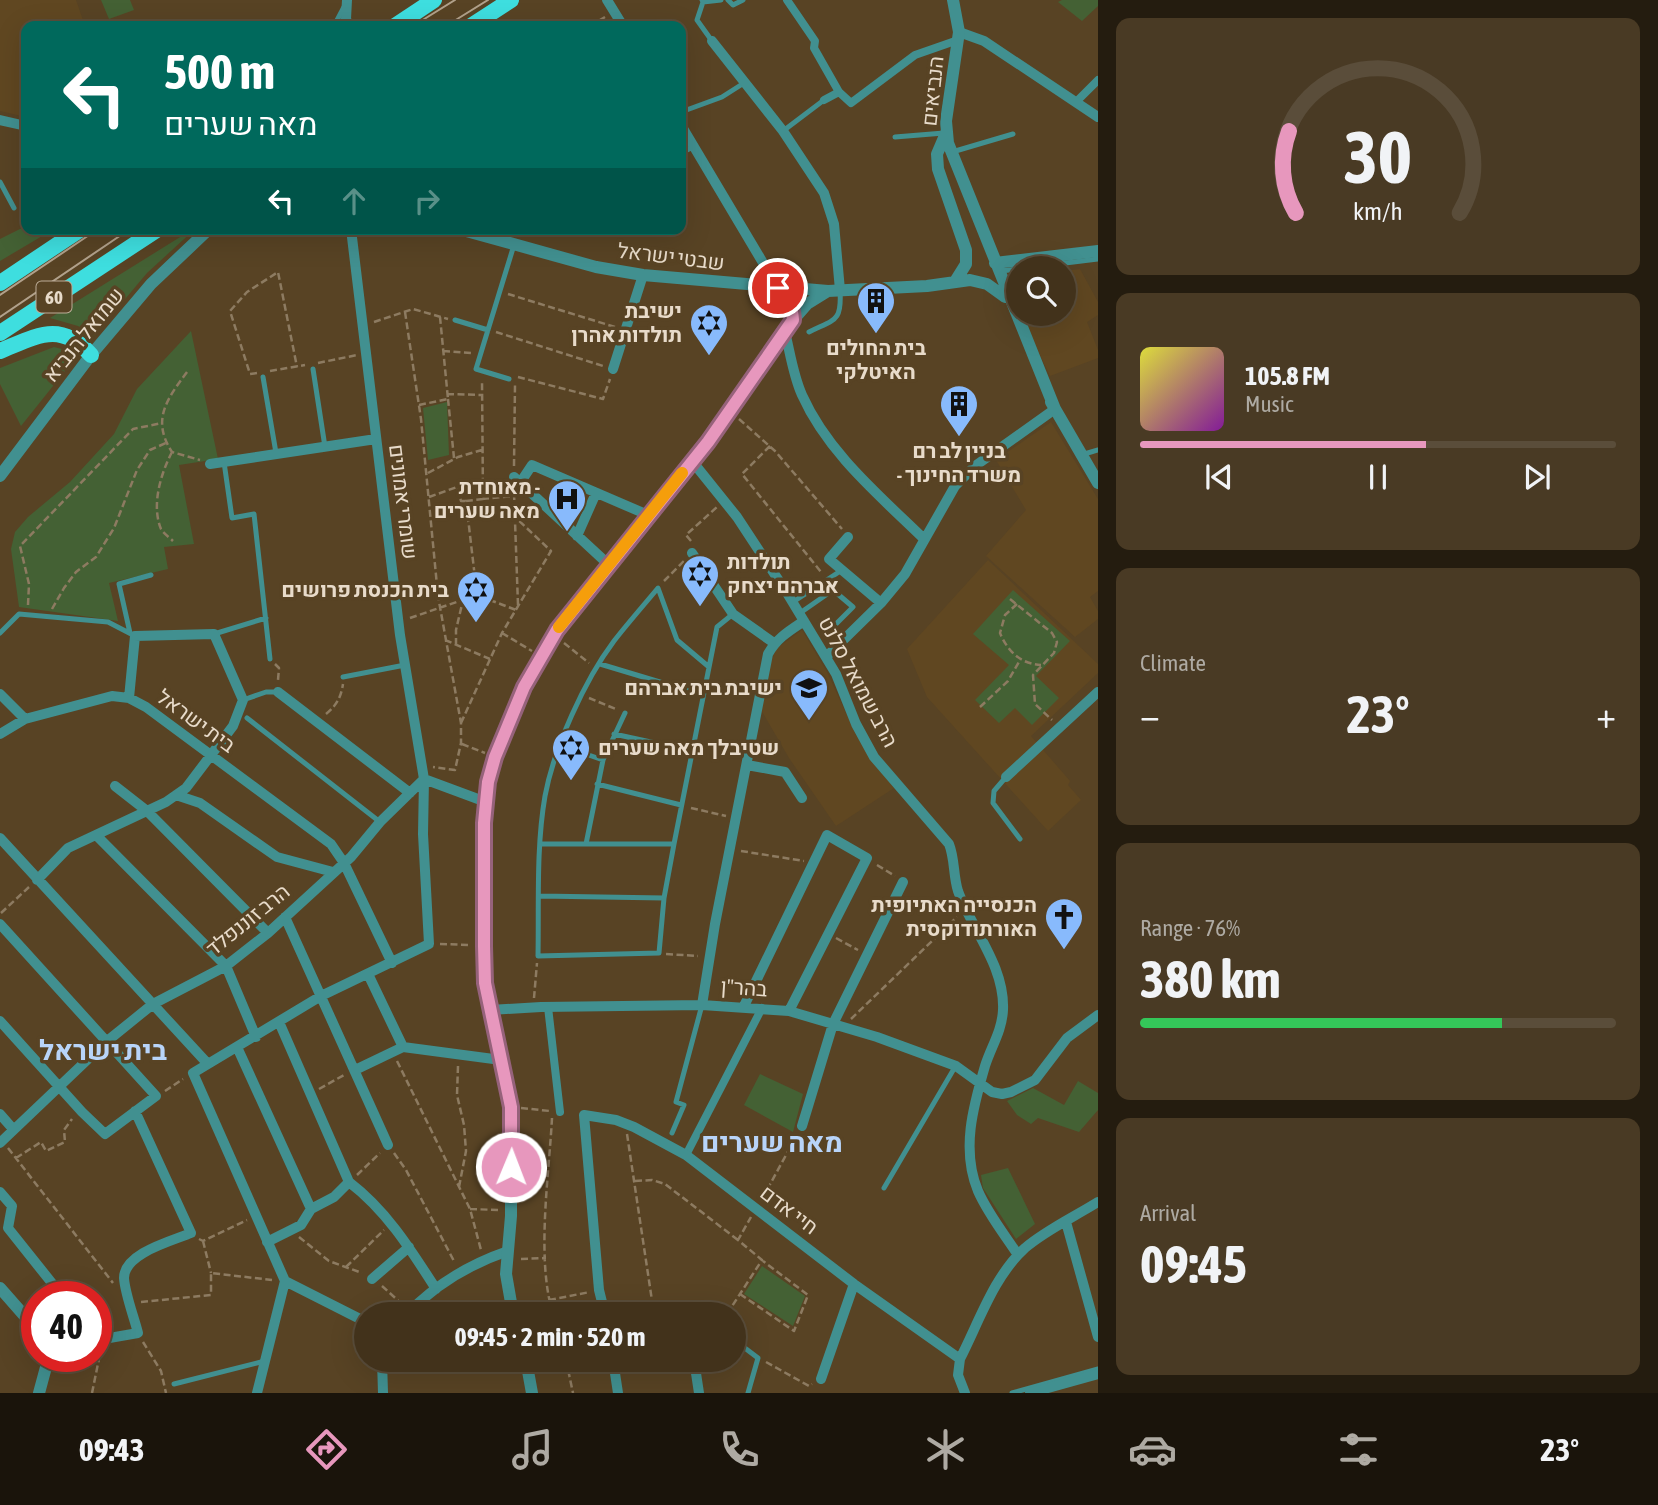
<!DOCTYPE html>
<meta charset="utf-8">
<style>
:root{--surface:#42321b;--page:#493a24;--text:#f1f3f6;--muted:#aeaaa3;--line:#5a4d3a;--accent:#e797bd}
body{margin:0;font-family:"Asap Condensed",Heebo,sans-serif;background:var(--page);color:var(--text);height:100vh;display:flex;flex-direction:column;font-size:26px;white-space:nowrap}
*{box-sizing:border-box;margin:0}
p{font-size:23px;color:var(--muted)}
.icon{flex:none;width:38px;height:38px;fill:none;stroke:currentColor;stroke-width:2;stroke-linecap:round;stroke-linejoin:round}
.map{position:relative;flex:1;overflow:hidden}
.drawer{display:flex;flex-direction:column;gap:18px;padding:18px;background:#241c0f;width:560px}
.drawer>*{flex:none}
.top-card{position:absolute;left:21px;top:21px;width:665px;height:214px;border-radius:14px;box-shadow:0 7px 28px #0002,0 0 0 2px var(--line);background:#00695c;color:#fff;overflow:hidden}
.controls{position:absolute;left:1006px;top:256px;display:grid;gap:14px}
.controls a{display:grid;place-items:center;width:70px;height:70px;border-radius:50%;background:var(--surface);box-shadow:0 7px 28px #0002,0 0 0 2px var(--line);font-size:35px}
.speed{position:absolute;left:21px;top:1281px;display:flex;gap:14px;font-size:35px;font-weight:700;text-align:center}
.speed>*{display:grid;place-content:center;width:91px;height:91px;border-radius:50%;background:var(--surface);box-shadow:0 7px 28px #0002,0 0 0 2px var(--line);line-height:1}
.speed .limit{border:10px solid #d22;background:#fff;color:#111}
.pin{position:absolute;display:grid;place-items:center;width:60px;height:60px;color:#fff;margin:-30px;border:4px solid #fff;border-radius:50%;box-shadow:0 2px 7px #0007}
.me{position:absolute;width:77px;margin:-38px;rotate:1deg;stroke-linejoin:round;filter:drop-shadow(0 0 5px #0008)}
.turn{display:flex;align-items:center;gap:24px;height:147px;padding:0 28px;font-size:32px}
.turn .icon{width:91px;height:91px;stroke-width:2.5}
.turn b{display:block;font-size:49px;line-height:60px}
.lanes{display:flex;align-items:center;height:66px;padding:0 28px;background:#0003;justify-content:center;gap:35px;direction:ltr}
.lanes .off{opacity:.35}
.big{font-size:52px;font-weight:700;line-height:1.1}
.drawer .tile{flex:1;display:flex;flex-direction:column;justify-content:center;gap:10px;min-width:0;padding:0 24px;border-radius:14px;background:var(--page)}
.drawer .dial{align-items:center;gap:0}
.dial svg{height:182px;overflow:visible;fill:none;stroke:var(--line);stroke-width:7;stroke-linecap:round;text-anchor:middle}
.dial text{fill:var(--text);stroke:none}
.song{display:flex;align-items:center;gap:21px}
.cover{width:84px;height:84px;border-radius:10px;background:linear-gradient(135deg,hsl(60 70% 55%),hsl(290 70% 35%))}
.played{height:7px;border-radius:4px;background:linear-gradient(90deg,var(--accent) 60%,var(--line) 60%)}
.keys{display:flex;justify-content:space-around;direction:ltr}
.heat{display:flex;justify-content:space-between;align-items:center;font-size:38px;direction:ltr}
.charge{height:10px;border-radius:5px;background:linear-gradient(90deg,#34c759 76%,var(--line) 0)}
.trip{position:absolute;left:354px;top:1302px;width:392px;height:70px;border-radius:35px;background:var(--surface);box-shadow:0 7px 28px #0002,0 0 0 2px var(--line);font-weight:700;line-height:70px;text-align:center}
.tabs{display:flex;height:112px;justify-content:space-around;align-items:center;background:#1a140b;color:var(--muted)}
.tabs .icon{width:49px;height:49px}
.tabs .selected{color:var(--accent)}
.tabs b{font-size:32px;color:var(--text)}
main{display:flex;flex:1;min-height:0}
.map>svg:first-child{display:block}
.built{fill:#604721}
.green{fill:#446134}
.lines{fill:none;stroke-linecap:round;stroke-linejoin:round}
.path{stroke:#8d7b61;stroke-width:2.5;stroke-dasharray:7 3.5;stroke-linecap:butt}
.service{stroke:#419090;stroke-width:5}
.pedestrian{stroke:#419090;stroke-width:8}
.minor{stroke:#419090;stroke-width:10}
.tertiary{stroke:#419090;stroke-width:12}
.trunk{stroke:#3ededf;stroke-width:16}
.tram{stroke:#b1a18b;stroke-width:2}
.route-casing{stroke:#96627b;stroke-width:18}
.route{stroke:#e797bd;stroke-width:12}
.slow{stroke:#f59e0b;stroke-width:12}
.labels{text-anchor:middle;stroke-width:7;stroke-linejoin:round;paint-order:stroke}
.shield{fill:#584324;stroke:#bdad98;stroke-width:2}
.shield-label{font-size:19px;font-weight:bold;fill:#e8dbca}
.street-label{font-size:21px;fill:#e8dbca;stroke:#584324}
.poi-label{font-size:21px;font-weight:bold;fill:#e8dbca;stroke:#584324;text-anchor:end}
.district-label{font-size:28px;font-weight:bold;fill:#b8d4f9;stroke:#584324}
</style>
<main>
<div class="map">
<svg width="1098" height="1393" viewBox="0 0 1098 1393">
<rect width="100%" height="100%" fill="#584324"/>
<path class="built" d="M0 0H76L85 26H26V117L0 111Z
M1080 269 1098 302V315L1087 322 1098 350V358L1050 376 1020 313H1064V271Z
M1051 422 1098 499V591L1090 597 1098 611V619L1075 637 986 556 1026 510 996 460Z
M988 560 1098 664V673L1031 736 1070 781 1068 785 1081 800 1048 831 927 697 907 649Z
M802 630 827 672 856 735 894 788 836 826 789 758 760 708 768 667 777 648Z"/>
<path class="green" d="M101 0H130L134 10 109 19Z
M1062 0H1098V6L1082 21 1058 2Z
M26 226V229H54L0 261V239Z
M193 229H195L147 273 94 336 78 326 50 318Z
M191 331 218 459 179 465 194 544 164 547 168 569 109 583 118 621 19 607 11 549 15 532 28 517 70 482 114 434 137 389Z
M54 347 62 349 69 355V366L21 426 0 384V368Z
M447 402 449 455 428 460 423 408Z
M1013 590 1070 641 1036 676 1059 698 1032 725 1015 708 999 723 975 700 1009 665 973 634Z
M760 1074 803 1094 793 1132 744 1105Z
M1078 1081 1098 1093V1110L1079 1132 1038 1118 1031 1124 1017 1115 1007 1101 1033 1088 1064 1105Z
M1008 1168 1035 1224 1016 1239 983 1188 981 1175Z
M762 1266 805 1296 793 1326 744 1294Z"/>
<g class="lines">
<path class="path" d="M590 26 605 17
M508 294 615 327
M405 312 421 419 438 596 461 723V743L455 770 433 767
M374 322 413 309 448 319
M496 332 603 366
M443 351 471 353
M318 363 357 355
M270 371 305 365
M187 372C167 399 151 420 172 452L200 460
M257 373 250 374 230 311 247 292 278 272 297 367
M518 377 603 399 610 379
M447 394 482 395
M448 399 454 458
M419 405 448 399 440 317
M739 419 775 451 842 529
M770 446 742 474 821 572
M172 452C161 473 151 505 161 529 163 533 169 537 173 541
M514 466 515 385
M428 473 458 457 482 450
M514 493 518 605
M429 497 457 487 461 501H466
M482 499 514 496
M691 541 686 535 717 507
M664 581 684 561
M477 595 466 501 483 499 482 380
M1010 599 1052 633 1057 642 1054 653 1033 675 1035 704 1052 720
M1017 604 1005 615 1000 633C1008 652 1021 664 1041 665
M28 605 29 584 20 546 133 429 162 423
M52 609 64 588 76 572 96 557 114 528 137 470 150 450 166 443
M410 618 477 595 516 610
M502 633 532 651
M445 640 490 659
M564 643 589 663
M456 645V630L463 600
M275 664 279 668 278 680
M589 698 618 710
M980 707 1008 681 1020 660
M326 714C337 705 341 697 343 684
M461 723 502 633 551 551 514 516
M462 744 485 753
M691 808 726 816
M741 851 804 861
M877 865 895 876
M1 913 29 887
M836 938 858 950
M440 944 471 945
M666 954 698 956
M534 998 537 963
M851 1019 957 917
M397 1061 470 1209 481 1250
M458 1066 457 1095 464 1125 466 1151 459 1187
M319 1089 344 1075
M165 1091 183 1079
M521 1108 550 1111
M552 1118C549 1176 536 1259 553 1314
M627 1134 654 1314
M8 1148 113 1283
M394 1153 406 1170 455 1263
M16 1158 41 1142 46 1151 65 1142 64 1130 72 1119
M357 1175 380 1153
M635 1181 652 1180 665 1184 738 1240
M762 1199 797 1135
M470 1209 498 1210
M299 1237 329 1261 362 1273
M199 1239 203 1241 247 1220
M203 1241 211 1273
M521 1259 546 1258
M346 1267 384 1230
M382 1286 403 1305
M740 1294 794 1331 808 1295 763 1261
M549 1300 590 1292
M141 1302 211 1295V1273L272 1280
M727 1314 762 1260 738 1240 751 1217
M143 1342 161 1371 166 1393
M566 1360 573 1393
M766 1362 809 1386 812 1384
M92 1393 101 1349"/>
<path class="service" d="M702 0 703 2 697 20 712 41
M728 0 733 5 743 0
M703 2 721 0
M334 26 344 7
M681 112 722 97 744 83
M783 131 824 100
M895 137 944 133
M952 152 1013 134
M681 153 693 147
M0 182 14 208
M1025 268 1098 259
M1001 271 1018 269
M455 320 488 330
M809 332C835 319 842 322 840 290
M313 369 325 447
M263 377 276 453
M509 379 476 369 514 245
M1081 455 1098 450
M224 462 232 518 254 514 270 659
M793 602 842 570
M800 613 833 590 853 607 825 635
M0 633 19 614 108 622 135 636
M130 633 119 584 151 575
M214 634 266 618
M600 664 703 695
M709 667 677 640 658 588C643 606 628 623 614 641 584 681 554 748 545 796 536 848 539 904 538 956L659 953 664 898 674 844 717 627 733 614
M343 677 405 665
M243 700 266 692H278
M247 718 380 822
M614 734 692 751
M560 745 603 760
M1006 777 994 791 993 803 1020 839
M597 784 681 805
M541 844H674
M586 844 603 760 625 713
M540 896 664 898
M672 1133 684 1105 676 1102 702 1005
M884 1188 955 1067
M733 1339 758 1358 748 1393
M174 1384 265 1361
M1012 1393 1098 1369"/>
<path class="pedestrian" d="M787 0 815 41 814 48 839 92
M824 100 839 92 851 103 915 55 958 40
M1076 102 1098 80
M548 1007 560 1112
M686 1155 762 1008"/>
<path class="minor" d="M347 0 346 19 349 26
M607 0 623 26
M959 32 984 41 1098 117
M712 41 783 131 824 193 834 224 840 290
M0 120 26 126
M681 125 778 288
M785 332C790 352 793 375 802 395 828 453 879 495 924 539
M613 369 643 275
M692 461 737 517 787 593 836 674 856 724 874 757 949 844C955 859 953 875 958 891 972 930 1005 966 1003 1010 1002 1031 991 1047 985 1066 973 1107 961 1150 978 1191 988 1214 1005 1235 1018 1255
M210 464 376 439
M514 477 608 564
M520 483 532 465 648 515
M577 536 596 493
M848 537 829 559 881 603
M692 553 733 614 774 643
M826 657 881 603 905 574 955 486 975 466 1055 409
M278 692 410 793
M0 694 25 719
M0 734 25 719 112 696 129 698 146 707 331 844 344 863 392 963
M747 765 785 772 802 798
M1006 777 1098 692
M424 779 486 802
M115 786 147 811 268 933
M176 795 200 803 277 857 333 872
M96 835 226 966 256 1037
M0 838 207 1063
M37 880 68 848 166 802 186 788 233 726 243 700 214 634 135 636 129 698
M285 917 388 1145
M0 924 156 1096 105 1134 82 1112 0 1021
M368 974 403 1047
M702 1005 715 924 768 654C777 638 789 631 804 621
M744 1006 827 835 867 858 789 1011
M490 1010 541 1007 702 1005 789 1011 877 1037 956 1066 992 1092 1002 1094 1011 1092 1035 1080 1067 1038 1098 1015
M279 1022 349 1182C387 1211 411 1250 436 1289
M237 1047 311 1209
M355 1070 403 1047 501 1060
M0 1114 13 1129
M802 1126 833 1024 903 882
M0 1143 106 1042 153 1004 226 966 268 933 351 857 380 822 424 779
M0 1192 12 1206 8 1228 63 1297
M1066 1222 1098 1337
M267 1242 301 1225 311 1209 334 1197 349 1182
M372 1279 409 1247
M285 1281 193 1073 321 996 429 944 423 834 424 779 400 635 351 229
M285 1281 366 1322
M407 1314C435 1285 470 1264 508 1251
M605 1314 599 1290 584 1115 616 1120 634 1127 686 1155 854 1284 960 1359
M96 1338 98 1340 138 1333C134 1317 125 1294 124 1278 124 1253 172 1241 191 1233L135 1111
M382 1360 383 1393
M613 1360 618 1393
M694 1360 699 1393
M821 1379 854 1284
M257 1393 285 1281
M965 1393 958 1375 960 1359C979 1322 994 1276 1025 1248 1046 1230 1074 1217 1098 1202
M1030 1393 1098 1374"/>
<path class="tertiary" d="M953 0 959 32 946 121 948 143 1055 409
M946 133 937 154 938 169 966 250V264L956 280
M459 229 596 267 643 275 828 291 927 286 970 280 987 284 1005 297
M995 263 1098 251
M778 288C789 297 792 306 793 320
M1051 402 1098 483
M0 476 91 355 151 284 209 229
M0 1288 37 1330
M513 1314 506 1274 511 1216V1107L485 983 484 945V823L488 782 495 757 524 687 557 630 707 442 793 320 807 304 828 291
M526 1360 532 1393
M39 1393 49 1356"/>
<path class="trunk" d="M395 26 434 0
M471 26 511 0
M0 283 81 229
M0 333 158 229
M0 351C37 336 60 320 91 355"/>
<path class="tram" d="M413 26 455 0
M446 26 488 0
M0 295 98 229
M0 317 130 229"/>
</g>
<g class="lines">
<defs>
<path id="route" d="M511 1167V1107L485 983 484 946V823L488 782 495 757 524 687 557 630 708 442 793 320C792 306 789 297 778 288"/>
</defs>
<use href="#route" class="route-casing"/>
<use href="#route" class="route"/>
<path class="slow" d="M559 627 682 473"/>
</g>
<defs>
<symbol id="building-pin" viewBox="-11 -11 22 30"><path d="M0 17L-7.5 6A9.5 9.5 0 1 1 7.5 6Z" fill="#88bafc" stroke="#584324"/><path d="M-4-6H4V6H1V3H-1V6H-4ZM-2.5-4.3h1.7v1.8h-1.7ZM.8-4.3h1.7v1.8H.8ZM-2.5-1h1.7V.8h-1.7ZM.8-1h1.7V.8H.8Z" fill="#111"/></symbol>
<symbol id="synagogue-pin" viewBox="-11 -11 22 30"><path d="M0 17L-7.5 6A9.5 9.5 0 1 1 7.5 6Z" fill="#88bafc" stroke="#584324"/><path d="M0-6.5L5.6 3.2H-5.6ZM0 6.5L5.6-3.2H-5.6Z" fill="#111"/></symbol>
<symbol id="hospital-pin" viewBox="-11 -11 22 30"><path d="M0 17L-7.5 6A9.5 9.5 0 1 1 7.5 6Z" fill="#88bafc" stroke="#584324"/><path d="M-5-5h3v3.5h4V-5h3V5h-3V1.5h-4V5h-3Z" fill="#111"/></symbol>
<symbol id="school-pin" viewBox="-11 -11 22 30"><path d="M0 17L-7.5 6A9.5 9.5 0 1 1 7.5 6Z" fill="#88bafc" stroke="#584324"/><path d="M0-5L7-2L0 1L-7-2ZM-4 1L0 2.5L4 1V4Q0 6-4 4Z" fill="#111"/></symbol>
<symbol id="church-pin" viewBox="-11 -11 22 30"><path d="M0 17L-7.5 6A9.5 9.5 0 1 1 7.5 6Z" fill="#88bafc" stroke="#584324"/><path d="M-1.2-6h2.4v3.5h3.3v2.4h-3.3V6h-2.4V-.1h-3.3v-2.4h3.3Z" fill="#111"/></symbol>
</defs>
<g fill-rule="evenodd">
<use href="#building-pin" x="854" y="279" width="44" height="60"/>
<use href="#synagogue-pin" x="687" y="301" width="44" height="60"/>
<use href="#building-pin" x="937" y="382" width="44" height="60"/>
<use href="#hospital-pin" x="545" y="477" width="44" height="60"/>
<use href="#synagogue-pin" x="678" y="552" width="44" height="60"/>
<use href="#synagogue-pin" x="454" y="568" width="44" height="60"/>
<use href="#school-pin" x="787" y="666" width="44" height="60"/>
<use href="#synagogue-pin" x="549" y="726" width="44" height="60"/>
<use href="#church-pin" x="1042" y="895" width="44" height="60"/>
</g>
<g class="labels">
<rect class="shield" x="36.5" y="281.5" width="35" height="31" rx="5"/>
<g class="shield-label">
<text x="54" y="304">60</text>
</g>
<g class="street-label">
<text transform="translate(933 91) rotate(-84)" y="7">הנביאים</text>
<text transform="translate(671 257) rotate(7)" y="7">שבטי ישראל</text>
<text transform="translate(84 335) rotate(-51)" y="7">שמואל הנביא</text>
<text transform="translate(403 502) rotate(83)" y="7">שומרי אמונים</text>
<text transform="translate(858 682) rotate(62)" y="7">הרב שמואל סלנט</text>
<text transform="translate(196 721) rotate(36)" y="7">בית ישראל</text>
<text transform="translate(248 920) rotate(-39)" y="7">הרב זוננפלד</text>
<text transform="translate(744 988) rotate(4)" y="7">בהר"ן</text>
<text transform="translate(789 1210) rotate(37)" y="7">חיי אדם</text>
</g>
<g class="poi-label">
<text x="682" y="318">ישיבת<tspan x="682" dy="24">תולדות אהרן</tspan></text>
<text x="876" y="355" text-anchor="middle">בית החולים<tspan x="876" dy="24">האיטלקי</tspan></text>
<text x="959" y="458" text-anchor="middle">בניין לב רם<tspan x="959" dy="24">- משרד החינוך</tspan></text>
<text x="540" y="494">מאוחדת -<tspan x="540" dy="24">מאה שערים</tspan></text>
<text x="727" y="569" text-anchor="start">תולדות<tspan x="727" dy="24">אברהם יצחק</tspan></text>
<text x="449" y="597">בית הכנסת פרושים</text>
<text x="782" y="695">ישיבת בית אברהם</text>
<text x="598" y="755" text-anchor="start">שטיבלך מאה שערים</text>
<text x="1037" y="912">הכנסייה האתיופית<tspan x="1037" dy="24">האורתודוקסית</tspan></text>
</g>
<g class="district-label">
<text x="103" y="1060">בית ישראל</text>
<text x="772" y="1152">מאה שערים</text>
</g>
</g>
</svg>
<div class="controls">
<a><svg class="icon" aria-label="search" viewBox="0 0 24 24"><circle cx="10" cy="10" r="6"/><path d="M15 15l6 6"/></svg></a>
</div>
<div class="speed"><div class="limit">40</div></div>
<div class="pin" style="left:778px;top:288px;background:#d93025"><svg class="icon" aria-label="arrive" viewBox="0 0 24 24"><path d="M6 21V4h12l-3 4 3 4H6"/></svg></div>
<svg class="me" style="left:511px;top:1167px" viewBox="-20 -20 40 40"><circle r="17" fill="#e797bd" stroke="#fff" stroke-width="3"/><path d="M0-11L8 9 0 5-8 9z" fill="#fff"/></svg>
<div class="trip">09:45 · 2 min · 520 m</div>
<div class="top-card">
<div class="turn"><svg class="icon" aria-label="left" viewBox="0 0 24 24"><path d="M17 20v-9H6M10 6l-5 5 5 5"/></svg><div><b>500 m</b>מאה שערים</div></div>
<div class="lanes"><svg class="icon" aria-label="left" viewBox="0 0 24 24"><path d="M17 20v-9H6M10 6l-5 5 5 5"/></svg><svg class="icon off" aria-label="ahead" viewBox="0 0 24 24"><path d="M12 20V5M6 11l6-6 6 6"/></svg><svg class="icon off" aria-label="right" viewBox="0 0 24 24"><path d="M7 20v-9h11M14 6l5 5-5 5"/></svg></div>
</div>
</div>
<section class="drawer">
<div class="tile dial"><svg viewBox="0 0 100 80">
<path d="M14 69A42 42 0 1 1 86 69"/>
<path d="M14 69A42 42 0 0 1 11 33" stroke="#e797bd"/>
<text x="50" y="56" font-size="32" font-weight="700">30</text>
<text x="50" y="72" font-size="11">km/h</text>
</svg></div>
<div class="tile">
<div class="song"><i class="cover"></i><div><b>105.8 FM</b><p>Music</p></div></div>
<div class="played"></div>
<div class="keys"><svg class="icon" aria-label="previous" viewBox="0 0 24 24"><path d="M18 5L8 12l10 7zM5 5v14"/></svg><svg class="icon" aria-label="pause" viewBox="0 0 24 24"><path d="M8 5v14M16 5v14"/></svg><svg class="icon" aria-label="next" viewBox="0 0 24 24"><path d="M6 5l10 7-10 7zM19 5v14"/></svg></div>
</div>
<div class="tile"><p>Climate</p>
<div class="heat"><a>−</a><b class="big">23°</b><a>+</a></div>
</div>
<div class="tile"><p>Range · 76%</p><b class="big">380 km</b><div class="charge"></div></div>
<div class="tile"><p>Arrival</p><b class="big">09:45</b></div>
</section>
</main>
<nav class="tabs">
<b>09:43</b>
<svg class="icon selected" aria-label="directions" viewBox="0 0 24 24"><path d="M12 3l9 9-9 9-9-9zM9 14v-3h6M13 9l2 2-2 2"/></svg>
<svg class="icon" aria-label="music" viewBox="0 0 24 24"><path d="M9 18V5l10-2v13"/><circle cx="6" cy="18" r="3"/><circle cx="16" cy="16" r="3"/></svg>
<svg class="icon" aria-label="phone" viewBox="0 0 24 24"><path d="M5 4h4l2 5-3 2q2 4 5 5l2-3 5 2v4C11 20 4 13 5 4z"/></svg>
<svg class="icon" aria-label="climate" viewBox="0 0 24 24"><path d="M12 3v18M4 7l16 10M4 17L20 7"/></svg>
<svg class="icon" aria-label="car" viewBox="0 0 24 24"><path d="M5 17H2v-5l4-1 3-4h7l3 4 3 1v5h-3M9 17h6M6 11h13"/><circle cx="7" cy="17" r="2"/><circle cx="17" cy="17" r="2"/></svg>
<svg class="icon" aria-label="filters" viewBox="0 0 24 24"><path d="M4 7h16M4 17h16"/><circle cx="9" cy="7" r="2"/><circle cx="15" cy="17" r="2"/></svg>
<b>23°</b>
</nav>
